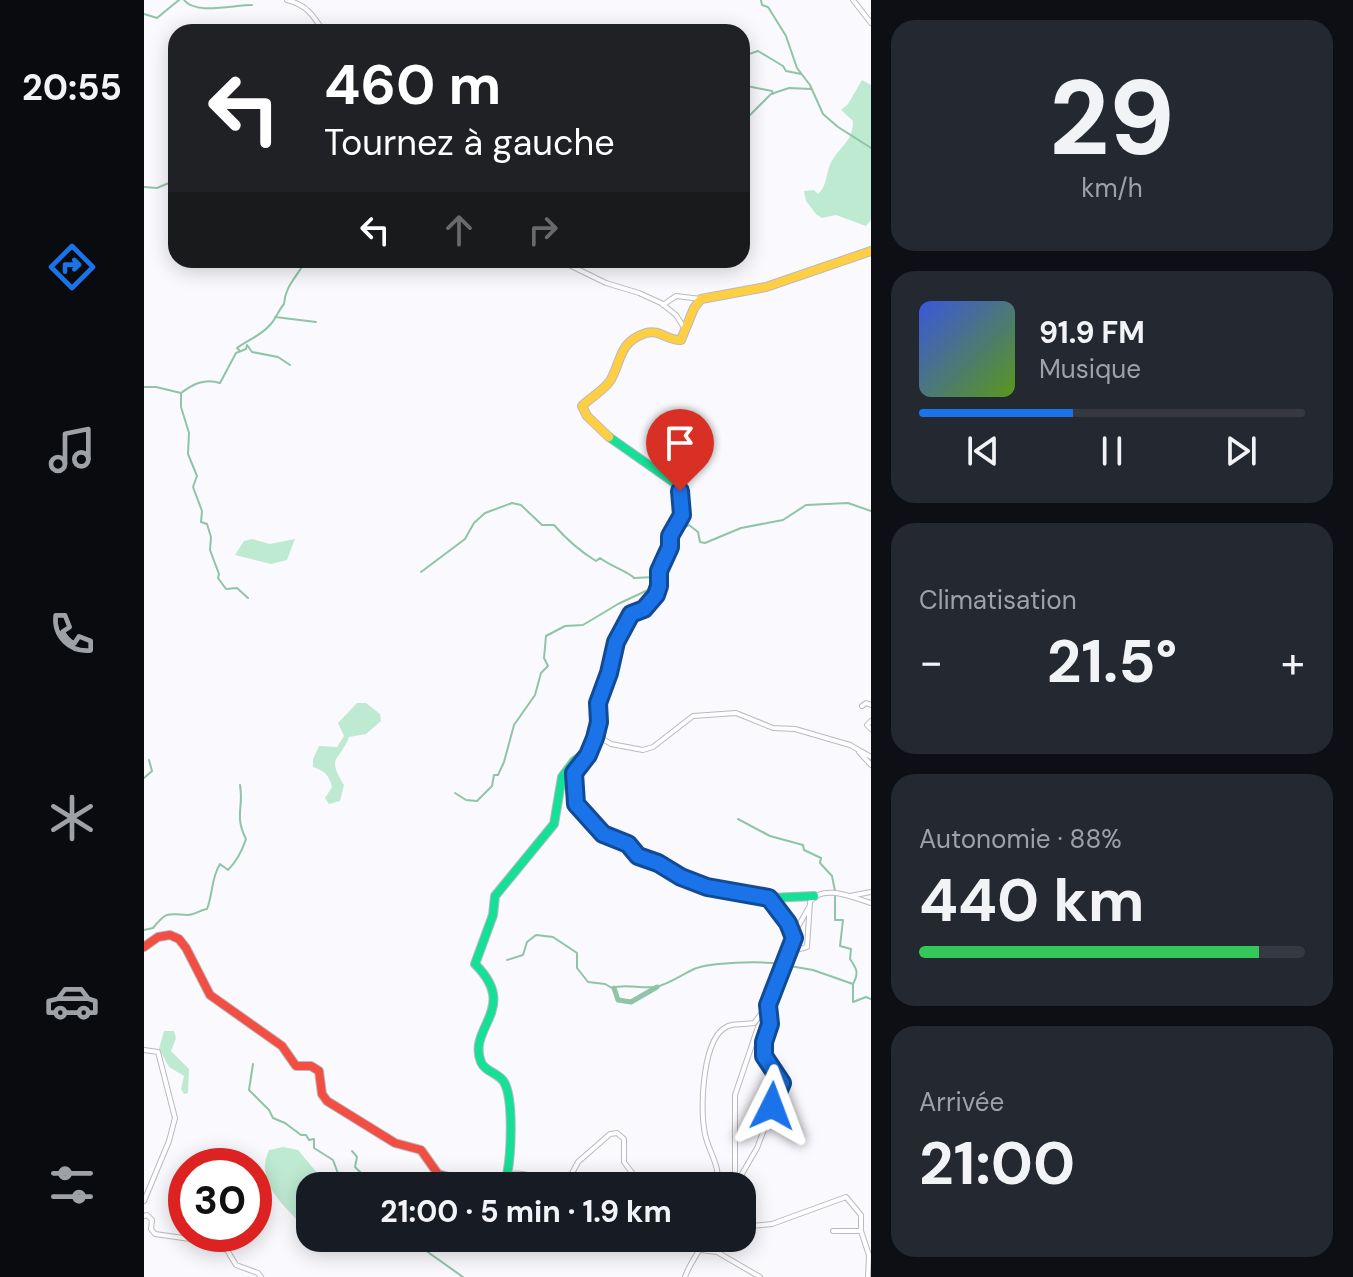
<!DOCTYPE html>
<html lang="fr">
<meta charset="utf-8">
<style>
:root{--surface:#171b24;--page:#242831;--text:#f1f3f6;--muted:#9ea1a6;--line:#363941;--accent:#1a73e8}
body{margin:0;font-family:"DM Sans",sans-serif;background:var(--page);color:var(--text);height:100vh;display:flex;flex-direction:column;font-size:30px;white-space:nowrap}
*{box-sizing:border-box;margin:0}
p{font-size:26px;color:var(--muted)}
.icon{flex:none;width:44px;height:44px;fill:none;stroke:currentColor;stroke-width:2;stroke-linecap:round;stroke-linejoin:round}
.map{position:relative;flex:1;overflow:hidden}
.details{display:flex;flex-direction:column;gap:20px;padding:20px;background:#0d0f14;width:482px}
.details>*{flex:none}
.hud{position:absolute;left:24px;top:24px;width:582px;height:244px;border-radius:24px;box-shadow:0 4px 20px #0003;background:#202124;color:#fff;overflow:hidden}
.speed{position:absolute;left:24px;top:1148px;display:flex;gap:16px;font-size:40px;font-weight:700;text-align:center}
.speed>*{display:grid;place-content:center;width:104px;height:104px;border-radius:50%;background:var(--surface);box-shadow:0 4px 20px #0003;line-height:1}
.speed .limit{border:12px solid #d22;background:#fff;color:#111}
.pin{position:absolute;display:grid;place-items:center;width:68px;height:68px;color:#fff;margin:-82px -34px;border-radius:50% 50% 50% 0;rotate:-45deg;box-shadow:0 0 8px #0007}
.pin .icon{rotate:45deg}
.me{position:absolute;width:88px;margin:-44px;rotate:3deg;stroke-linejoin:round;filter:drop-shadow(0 0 6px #0008)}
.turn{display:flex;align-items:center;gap:28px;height:168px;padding:0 24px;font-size:36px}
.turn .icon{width:104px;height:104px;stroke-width:2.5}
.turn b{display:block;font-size:56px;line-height:68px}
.lanes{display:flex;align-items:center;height:76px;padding:0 24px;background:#0003;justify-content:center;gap:40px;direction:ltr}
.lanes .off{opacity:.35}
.big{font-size:60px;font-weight:700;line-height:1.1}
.details .widget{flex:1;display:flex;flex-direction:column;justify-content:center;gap:12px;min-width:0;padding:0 28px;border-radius:24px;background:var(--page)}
.details .dial{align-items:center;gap:0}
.dial b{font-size:104px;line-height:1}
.song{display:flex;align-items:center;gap:24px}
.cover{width:96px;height:96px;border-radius:12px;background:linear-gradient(135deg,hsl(230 70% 55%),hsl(90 70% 35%))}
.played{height:8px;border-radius:4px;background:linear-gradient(90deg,var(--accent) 40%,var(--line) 40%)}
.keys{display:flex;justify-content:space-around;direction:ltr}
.heat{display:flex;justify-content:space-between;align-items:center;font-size:44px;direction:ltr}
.charge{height:12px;border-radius:6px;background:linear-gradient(90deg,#34c759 88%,var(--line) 0)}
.trip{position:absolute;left:152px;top:1172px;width:460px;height:80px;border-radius:24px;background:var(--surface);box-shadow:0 4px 20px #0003;font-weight:700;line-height:80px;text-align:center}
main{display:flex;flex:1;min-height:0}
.tab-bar{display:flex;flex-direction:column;width:144px;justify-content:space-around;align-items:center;background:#090b0e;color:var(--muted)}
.tab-bar .icon{width:56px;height:56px}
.tab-bar .selected{color:var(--accent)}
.tab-bar b{font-size:36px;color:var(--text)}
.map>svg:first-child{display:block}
.green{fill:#bfead2}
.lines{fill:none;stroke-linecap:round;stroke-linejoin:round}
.stream{stroke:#90c4a6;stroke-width:2}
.river{stroke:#90c4a6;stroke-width:5}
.street-casing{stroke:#bab9c0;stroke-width:6}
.fast-casing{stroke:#bab9c0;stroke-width:10}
.slow-casing{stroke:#bab9c0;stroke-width:10}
.jam-casing{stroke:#bab9c0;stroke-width:10}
.street{stroke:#fefeff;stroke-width:4}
.fast{stroke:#16e098;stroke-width:8}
.slow{stroke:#ffcf43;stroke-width:8}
.jam{stroke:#f24e42;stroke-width:8}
.route-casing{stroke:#114b97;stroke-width:20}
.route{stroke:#1a73e8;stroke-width:14}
</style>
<main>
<nav class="tab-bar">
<b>20:55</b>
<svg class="icon selected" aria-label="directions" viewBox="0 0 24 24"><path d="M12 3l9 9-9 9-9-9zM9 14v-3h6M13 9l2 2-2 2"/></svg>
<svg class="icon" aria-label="music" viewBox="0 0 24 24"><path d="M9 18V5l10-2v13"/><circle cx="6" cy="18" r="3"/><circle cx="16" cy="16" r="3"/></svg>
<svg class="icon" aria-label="phone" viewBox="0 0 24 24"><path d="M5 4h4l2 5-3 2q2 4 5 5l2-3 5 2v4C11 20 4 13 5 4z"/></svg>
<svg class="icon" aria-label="climate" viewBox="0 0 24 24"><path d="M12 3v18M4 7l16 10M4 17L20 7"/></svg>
<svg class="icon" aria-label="car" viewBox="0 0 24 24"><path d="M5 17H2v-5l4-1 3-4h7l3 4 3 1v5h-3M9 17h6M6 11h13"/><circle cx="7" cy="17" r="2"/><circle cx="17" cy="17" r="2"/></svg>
<svg class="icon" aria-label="filters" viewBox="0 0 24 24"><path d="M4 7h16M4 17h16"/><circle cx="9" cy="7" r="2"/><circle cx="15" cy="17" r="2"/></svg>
</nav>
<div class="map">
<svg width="727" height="1277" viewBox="0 0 727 1277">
<rect width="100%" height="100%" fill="#faf9fe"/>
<path class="green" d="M718 80 727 85V220L722 226 692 215 678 218 672 214 662 201 660 191 670 190 674 194C685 184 681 170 689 159 699 144 709 140 709 121L697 110 704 104Z
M108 539 126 544 151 539 143 560 127 564 91 555 100 541Z
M213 703H222L236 714 237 721 222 734 205 737C195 763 182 756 200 785L196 801 185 804 181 798 188 787C185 775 181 771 169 767V759L175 746 193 747 200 736 194 723Z
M20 1031H30L32 1038 27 1051 45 1069 44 1093 40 1094 37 1089 40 1076 25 1067 15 1049Z
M139 1147 154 1150 184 1186H166V1236C148 1209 108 1187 125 1150Z"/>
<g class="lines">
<path class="stream" d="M40 0C51 15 89 5 108 5
M617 0 618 5 624 7 642 36 653 68 666 85 679 114 694 127 727 148
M0 14 13 18 35 0
M598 70 605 54 614 51 639 66 642 71 657 74
M598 85 628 91 629 94
M598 123 627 94 645 88 667 89
M0 187 13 188 32 180
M131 317 172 322
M95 350 93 348C104 340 116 336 125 326 132 319 134 311 140 304 141 286 153 277 162 260
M0 387H12L37 393C49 384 61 378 76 383L92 353 102 349 103 345 108 352 134 357 146 365
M37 393V407L45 433 44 454 53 476 49 487 58 511 57 522 63 524 67 537 66 550 75 574 74 578 82 589 93 588 104 598
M531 532 545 525 554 532 556 542 561 543 597 528 639 520 662 505 704 503 727 511
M277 572 321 539 330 523 341 513 368 503 377 505 398 525H410C423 540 434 550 452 561L456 558C466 566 485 572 490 578L510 577V569L522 546
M0 778 8 771 5 760
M311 793 322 800 333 801 348 786 350 775H354L360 762 370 725 391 695 397 673 404 666 400 658 402 636 421 626 439 625 474 604 504 590 510 577
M594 819 626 836 659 845 660 850 677 858 676 863 688 876 691 891
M691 896V920H699L696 946 707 949 706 959C713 969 715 973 709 984
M0 930 9 928C23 911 23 914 44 915 50 915 56 910 63 909 69 894 67 878 76 864L84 870C93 861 98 851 102 839 90 815 100 808 96 785
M363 960 379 955 383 942 392 935 409 937 433 953V968L444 982 461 984 468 988C481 983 496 989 511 987 524 985 537 975 550 969 567 962 616 961 636 964
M640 965 669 970 709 984V1002L722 997 727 999
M109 1064 105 1090 125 1110 129 1118 141 1123 157 1135H162L165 1140 170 1139V1148L189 1160 196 1179 204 1186
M208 1151 213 1157 211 1167 230 1186
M264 1238 319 1277"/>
<path class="river" d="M470 988 474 1000 487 1002 513 987"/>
<defs>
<path id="street" d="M143 0C163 5 169 15 180 32
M709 0 727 23
M415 260 462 283 495 293 517 303 532 315 541 329
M519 305 532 296 557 299
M718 706 722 703 727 705
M727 721 723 725 727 729
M454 728 460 740 467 744 499 750 509 747 549 716 592 713 629 728 651 729 706 745 727 757
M715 752 727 765
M706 896 727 892
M626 899 649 933 645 952
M645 923 655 925 665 907
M0 1050 14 1052 31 1118 25 1141 0 1201
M414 1182 431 1186
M335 1183C352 1175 378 1168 394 1180
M591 1183V1095L614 1027 623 1013
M377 1186 385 1182H411L427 1175 434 1162 466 1134 473 1133 480 1139V1162L498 1186
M572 1186C578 1169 566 1154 562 1138 555 1114 558 1045 579 1029 588 1022 599 1025 610 1023L624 1005 640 958 645 952 663 947 666 902C678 883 710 898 727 903
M591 1186 613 1148 638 1083 620 1056V1042L626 1024 623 1010
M0 1216 3 1215 8 1220 7 1229 11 1234 46 1239 83 1250 92 1265 114 1273 117 1277
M598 1227 628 1224 702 1197 717 1215V1231L725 1255 724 1277
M689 1231H717
M598 1234 600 1239
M557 1250 573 1252 616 1277
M541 1277C546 1262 556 1252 561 1238"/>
<path id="fast" d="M465 437 532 484 538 501V515L526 536V547L515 571 512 595 500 609 487 614 472 642 465 673 454 703 455 722 451 738 444 755 430 773 432 804 459 834 470 841 487 844 497 855 537 877 563 887 625 898 670 896
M363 1175C367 1155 370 1099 360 1082 355 1073 341 1072 337 1062 323 1027 376 1009 331 964L349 915 351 896 410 824 418 777 430 761 441 753"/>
<path id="slow" d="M465 437 443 416 438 406C446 398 460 390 466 381 478 361 474 342 502 333 515 329 524 341 537 340L550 308 557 299 622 287 727 251"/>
<path id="jam" d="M0 947 14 937 26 935 35 939 42 948 66 995 138 1046 152 1066H167L175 1071 178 1094 183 1101 251 1143 277 1150 294 1174 337 1186"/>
</defs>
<use href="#street" class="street-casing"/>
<use href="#fast" class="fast-casing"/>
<use href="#slow" class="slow-casing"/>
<use href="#jam" class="jam-casing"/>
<use href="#street" class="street"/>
<use href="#fast" class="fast"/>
<use href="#slow" class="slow"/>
<use href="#jam" class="jam"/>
</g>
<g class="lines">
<defs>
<path id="route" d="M536 491 538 515 526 536V547L515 571V586L512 595 500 609 487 614 472 642 465 673 454 703 455 722 451 738 444 755 430 773 432 804 459 834 484 844 494 856 514 863 537 877 563 887 625 898 644 923 650 938 624 1005 626 1024 620 1042V1056L638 1083 628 1106"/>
</defs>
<use href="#route" class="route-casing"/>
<use href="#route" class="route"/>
</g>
</svg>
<div class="speed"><div class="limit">30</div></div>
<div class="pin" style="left:536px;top:491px;background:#d93025"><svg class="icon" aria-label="arrive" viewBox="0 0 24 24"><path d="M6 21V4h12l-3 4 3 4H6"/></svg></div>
<svg class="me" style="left:628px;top:1106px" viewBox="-20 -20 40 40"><path d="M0-17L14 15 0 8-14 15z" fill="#1a73e8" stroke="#fff" stroke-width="4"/></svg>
<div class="trip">21:00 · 5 min · 1.9 km</div>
<div class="hud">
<div class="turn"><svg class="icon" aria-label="left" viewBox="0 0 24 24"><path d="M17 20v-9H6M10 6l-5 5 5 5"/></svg><div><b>460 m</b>Tournez à gauche</div></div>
<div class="lanes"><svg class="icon" aria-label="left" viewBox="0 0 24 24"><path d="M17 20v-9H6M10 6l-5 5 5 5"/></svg><svg class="icon off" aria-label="ahead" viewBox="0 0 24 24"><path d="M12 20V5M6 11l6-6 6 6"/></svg><svg class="icon off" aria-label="right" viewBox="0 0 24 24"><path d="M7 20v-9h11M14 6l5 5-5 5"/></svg></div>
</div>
</div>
<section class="details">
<div class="widget dial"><b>29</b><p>km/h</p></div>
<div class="widget">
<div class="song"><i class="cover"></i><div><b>91.9 FM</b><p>Musique</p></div></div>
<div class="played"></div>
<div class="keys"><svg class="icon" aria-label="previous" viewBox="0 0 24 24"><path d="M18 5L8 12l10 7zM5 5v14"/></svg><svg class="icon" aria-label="pause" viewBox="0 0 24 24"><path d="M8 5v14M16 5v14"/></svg><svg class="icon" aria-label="next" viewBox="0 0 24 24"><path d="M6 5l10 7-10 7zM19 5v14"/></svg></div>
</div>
<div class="widget"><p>Climatisation</p>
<div class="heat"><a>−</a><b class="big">21.5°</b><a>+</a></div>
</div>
<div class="widget"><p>Autonomie · 88%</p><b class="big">440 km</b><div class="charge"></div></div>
<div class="widget"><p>Arrivée</p><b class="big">21:00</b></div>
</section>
</main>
